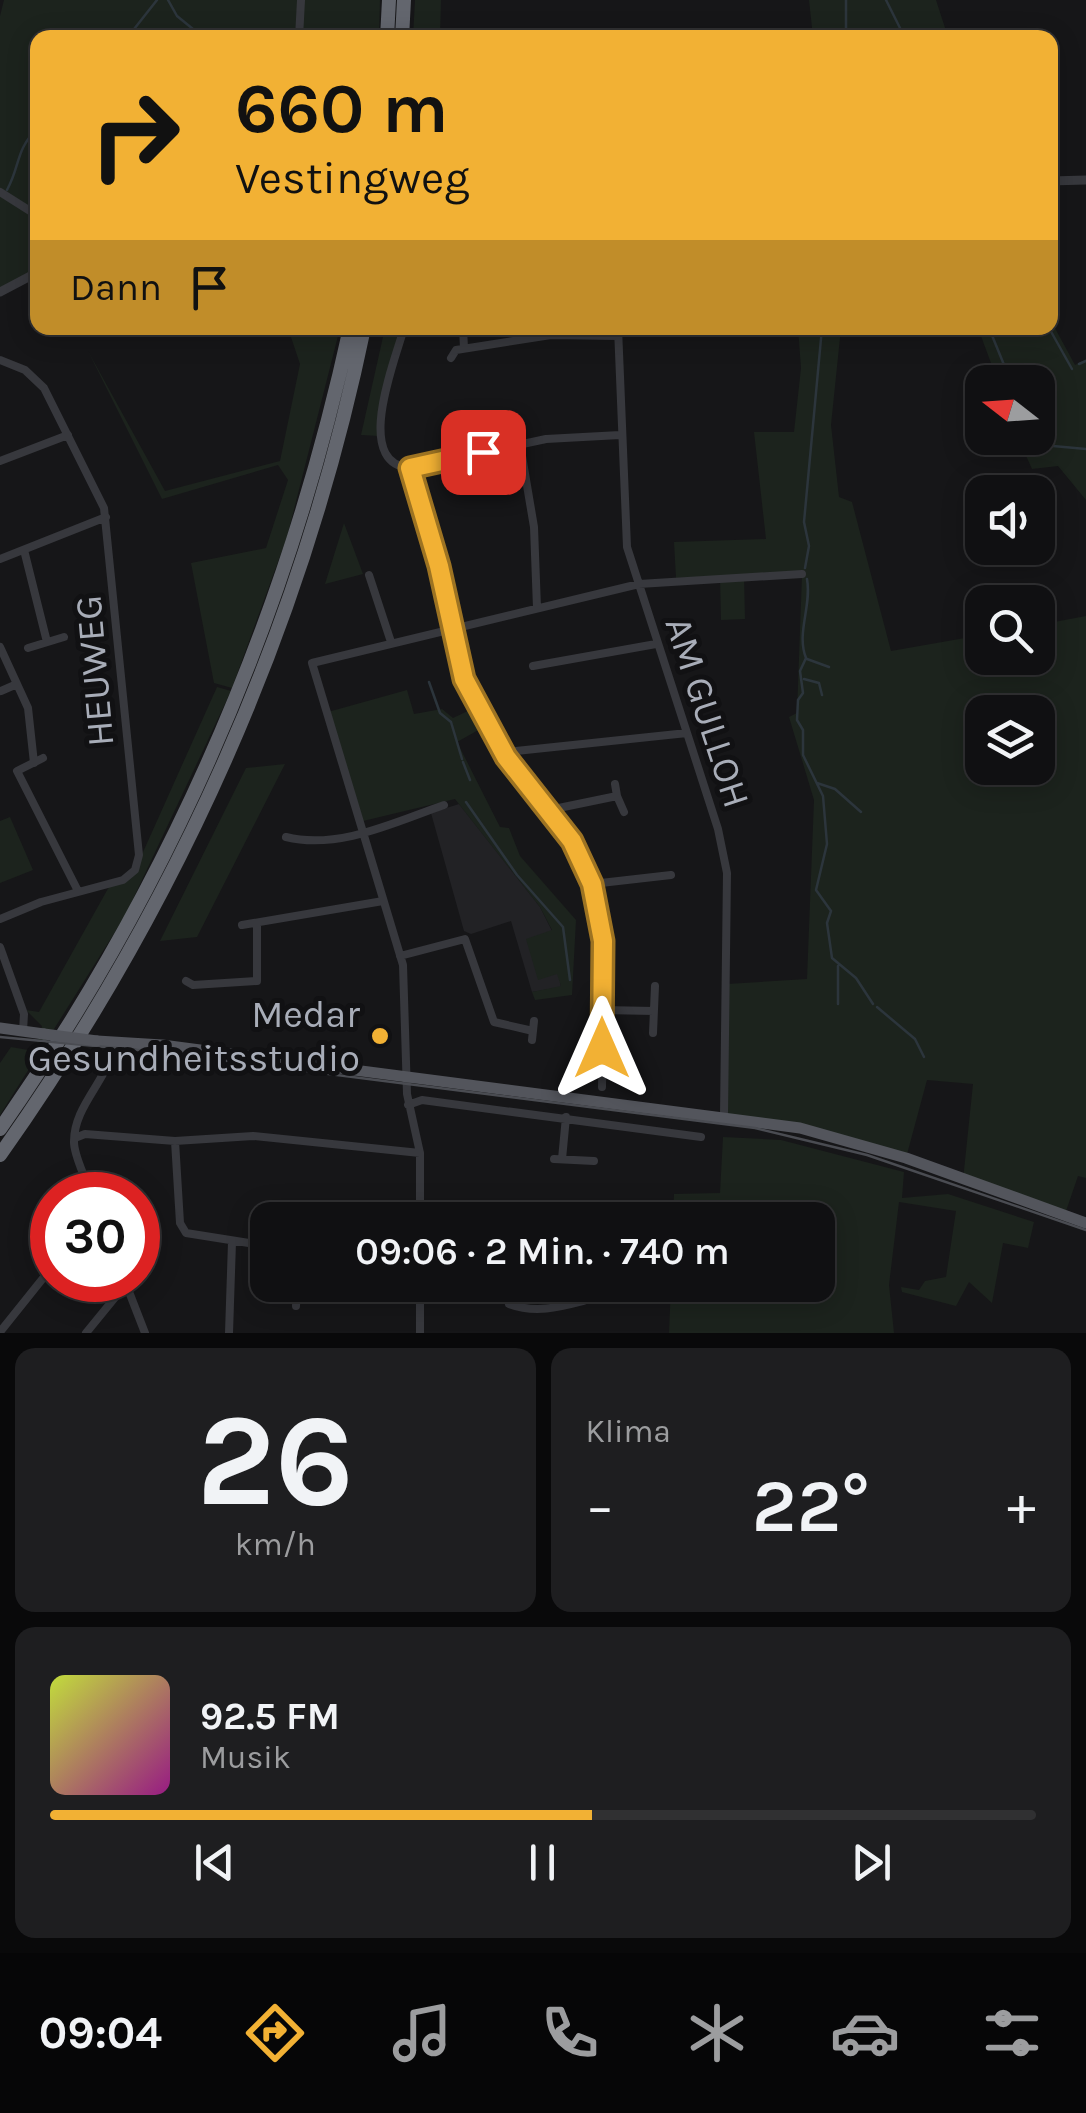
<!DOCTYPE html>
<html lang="de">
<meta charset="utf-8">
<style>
:root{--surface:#101012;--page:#1e1e20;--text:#f1f3f6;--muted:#9c9d9f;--line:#303032;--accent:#f2b134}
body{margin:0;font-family:Karla,sans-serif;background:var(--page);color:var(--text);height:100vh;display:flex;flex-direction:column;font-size:38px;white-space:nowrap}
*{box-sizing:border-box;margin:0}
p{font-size:32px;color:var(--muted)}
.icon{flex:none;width:55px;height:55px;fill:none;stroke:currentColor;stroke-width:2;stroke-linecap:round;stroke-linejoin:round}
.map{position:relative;height:1333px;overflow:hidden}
.sheet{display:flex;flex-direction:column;gap:15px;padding:15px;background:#09090a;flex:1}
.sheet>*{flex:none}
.banner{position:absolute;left:30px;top:30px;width:1028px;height:305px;border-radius:20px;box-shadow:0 5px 25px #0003,0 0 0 2px var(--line);background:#f2b134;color:#111;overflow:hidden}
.needle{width:65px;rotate:287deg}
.controls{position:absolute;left:965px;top:365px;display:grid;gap:20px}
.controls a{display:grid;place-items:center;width:90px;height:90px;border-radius:20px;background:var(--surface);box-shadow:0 5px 25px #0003,0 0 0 2px var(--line);font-size:50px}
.speed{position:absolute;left:30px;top:1172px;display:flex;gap:20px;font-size:50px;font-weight:700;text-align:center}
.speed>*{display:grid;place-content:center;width:130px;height:130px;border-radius:50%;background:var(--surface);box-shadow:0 5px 25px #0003,0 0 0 2px var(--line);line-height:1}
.speed .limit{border:15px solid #d22;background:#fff;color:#111}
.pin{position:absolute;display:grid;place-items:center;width:85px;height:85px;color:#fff;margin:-42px;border-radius:20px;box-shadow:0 5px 15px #0006}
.me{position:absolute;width:110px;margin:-55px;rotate:0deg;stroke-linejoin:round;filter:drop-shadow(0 0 8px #0008)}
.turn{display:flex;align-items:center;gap:35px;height:210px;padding:0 40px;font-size:45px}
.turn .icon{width:130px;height:130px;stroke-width:2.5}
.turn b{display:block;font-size:70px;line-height:85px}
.then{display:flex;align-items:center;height:95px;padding:0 40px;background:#0003;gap:20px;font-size:38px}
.big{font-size:75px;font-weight:600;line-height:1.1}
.sheet .card{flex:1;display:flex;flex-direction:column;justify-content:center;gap:15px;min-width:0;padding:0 35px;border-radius:20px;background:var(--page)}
.sheet .dial{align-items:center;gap:0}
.dial b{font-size:130px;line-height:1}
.song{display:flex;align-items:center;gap:30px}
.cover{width:120px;height:120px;border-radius:15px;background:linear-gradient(135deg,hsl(70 70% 55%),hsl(310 70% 35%))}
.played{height:10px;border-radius:5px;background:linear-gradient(90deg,var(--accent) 55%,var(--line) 55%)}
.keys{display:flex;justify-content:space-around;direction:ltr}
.heat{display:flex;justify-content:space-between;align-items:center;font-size:55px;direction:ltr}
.sheet .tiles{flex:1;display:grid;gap:15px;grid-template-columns:1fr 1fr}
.card:last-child{grid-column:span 2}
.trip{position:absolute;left:250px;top:1202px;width:585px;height:100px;border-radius:20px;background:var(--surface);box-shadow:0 5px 25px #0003,0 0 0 2px var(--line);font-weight:600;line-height:100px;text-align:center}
.menu{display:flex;height:160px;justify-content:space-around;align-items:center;background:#060607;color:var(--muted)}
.menu .icon{width:70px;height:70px}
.menu .selected{color:var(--accent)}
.menu b{font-size:45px;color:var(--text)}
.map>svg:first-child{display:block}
.built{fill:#222225}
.green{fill:#1c231d;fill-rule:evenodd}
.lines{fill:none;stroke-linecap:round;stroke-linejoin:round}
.stream{stroke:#2c353c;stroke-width:2.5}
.minor{stroke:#37383d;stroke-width:8}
.tertiary{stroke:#37383d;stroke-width:9}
.primary{stroke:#53555c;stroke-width:11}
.motorway{stroke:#63666e;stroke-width:14}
.tram{stroke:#4a4c52;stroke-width:2.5}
.primary-bridge{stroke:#53555c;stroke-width:11}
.route-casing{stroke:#9d7322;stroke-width:25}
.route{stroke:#f2b134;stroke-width:18}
.poi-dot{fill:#f2b134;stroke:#111113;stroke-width:4}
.labels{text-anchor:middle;stroke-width:10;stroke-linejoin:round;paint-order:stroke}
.street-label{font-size:38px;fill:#a8adb8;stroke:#111113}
.poi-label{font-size:38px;fill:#a8adb8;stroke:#111113;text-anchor:end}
</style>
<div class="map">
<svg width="1086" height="1333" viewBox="0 0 1086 1333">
<rect width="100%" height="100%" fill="#161618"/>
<path class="built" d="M459 804 540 907 552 931 561 987 532 992 511 921 471 934 464 931 431 813Z"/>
<path class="green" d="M4 0H299L297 37 38 38 37 272 0 292V16Z
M303 0H380L379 37 302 38Z
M415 0H441L440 37H413Z
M809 0H936L948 37H813Z
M1050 319 1075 365 1086 359V500L1058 466 1032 469 1018 438H1038V382H998L978 328H1050Z
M288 328H340L287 537 232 688 214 683 191 563 266 548 288 480 278 465 162 499 88 351 165 491 280 461 300 364Z
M385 328H404L379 436 361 435Z
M798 328H841L831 425 839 497 852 502 891 651 982 635V658H1038V625L1086 616V1178L1078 1176 1066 1211 963 1180 973 1084 927 1080 906 1158 724 1115 727 984 807 979 814 800 789 717 797 713 802 575H744L745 619 721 620 720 576 676 578 674 542 766 539 754 432H794L801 368ZM982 712H1038V768H982Z
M344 523 363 574 325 584Z
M217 687 231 691 125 916 0 1115V1063L11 1047 34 1051 42 1026 26 1010 39 1012 110 885 135 870Z
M407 690 414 714 442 709 453 718 472 709 482 728 457 742 500 827 509 828 520 856 576 920 572 995 535 1000 532 992 561 986 557 974 538 980 526 939 552 930 540 907 455 799 363 821 328 712Z
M285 764 197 937 160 941 246 768Z
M10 817 33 870 0 883V821Z
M723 1137 781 1140 904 1172 902 1198 948 1194 1034 1222 1028 1248 1003 1243 992 1303 969 1282 956 1306 902 1292 901 1287 919 1290 925 1281 946 1277 956 1211 899 1202 889 1285 894 1333H669L671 1285H818V1220H673L674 1194 720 1193Z"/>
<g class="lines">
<path class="stream" d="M168 0 177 16 204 38
M886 0 905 38
M127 38 157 0
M846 38V0
M7 190C21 164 15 150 38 128
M989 328 1011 382
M1049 328 1072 369
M1079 364 1086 361
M1038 430 1053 446 1086 449
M805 568 809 546 804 522 822 328
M807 579C812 606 796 633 806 658L800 671 803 693 798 700 797 720 803 730V755L823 796 827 844 816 890 831 911 827 923 832 958 856 978 873 1004
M807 659 829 667
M804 679 819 683 822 695
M429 682 440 713 451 722 462 759
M463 762 470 780
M817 783 835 789 861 812
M466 802 517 875 563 927 570 980
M838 966V1004
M877 1007 915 1039 924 1057"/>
<path class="minor" d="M299 38 301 0
M0 192 38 216
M404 328C396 358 352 464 410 468 420 499 431 531 438 563 447 603 449 644 465 682 491 743 537 785 571 841 616 913 603 1005 602 1087
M463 328 464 348
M618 328 627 547 718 829 727 873 724 1115
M451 358 456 350 551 335 618 336
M0 360 25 370 44 388 104 508 139 855 135 870 123 880 41 902 0 919
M520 444 534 527 537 608
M0 461 68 435
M410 468 546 439 620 435
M24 550 47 642
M0 559 106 517
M369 575 391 642
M0 647 28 708 34 763
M28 648 64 637
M533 666 656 644
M1 691 17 684
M507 757 516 751 687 733
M43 758 17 771 78 891
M617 796 624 812
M549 810 617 796 615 784
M286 837C339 850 395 822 444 805
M592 884 671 875
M242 925 383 901
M0 947 24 1014 23 1031
M400 956 465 939 494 1022 533 1031
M186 981 193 985 257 981V925
M602 1010 654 1011
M653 1033 655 986
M532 1040 534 1021
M408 1105 422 1100 701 1137
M75 1138 85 1134 175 1141 253 1136 420 1153
M175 1141 180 1223 186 1233 268 1246
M554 1159 594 1161
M562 1159 566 1117
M92 1195C86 1179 75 1159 74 1143 73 1105 110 1079 115 1042
M420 1217 504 1220
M420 1220V1153L407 1094 403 965 312 663 639 584 802 574
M126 1284 145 1333
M509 1304C536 1314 560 1307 587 1300L598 1285
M296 1306 297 1285
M0 1332 52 1267
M86 1333 126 1284
M229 1333 232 1242
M420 1333V1285"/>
<path class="tertiary" d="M1050 181 1086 180
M0 292 38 272"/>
<path class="primary" d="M0 1028 44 1034
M97 1041 162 1045 800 1128 906 1158 1086 1223"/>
<path class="motorway" d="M387 38 389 0
M402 38 404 0
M0 1129C170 886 287 617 350 328
M0 1155C177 905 302 627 364 328"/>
<path class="tram" d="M0 1037 148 1051 755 1128 867 1155 1086 1230"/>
<path class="primary-bridge" d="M44 1034 97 1041"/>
</g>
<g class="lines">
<defs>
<path id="route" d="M483 452 410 468 439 566 464 679 506 757 572 841 592 884 603 941 602 1048"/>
</defs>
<use href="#route" class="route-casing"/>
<use href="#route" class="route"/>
</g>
<circle class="poi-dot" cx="380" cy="1036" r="10"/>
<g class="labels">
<g class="street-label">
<text transform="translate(94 671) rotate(-95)" y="13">HEUWEG</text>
<text transform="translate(708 712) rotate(72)" y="13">AM GULLOH</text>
</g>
<g class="poi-label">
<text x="360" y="1027">Medar<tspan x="360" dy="44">Gesundheitsstudio</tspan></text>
</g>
</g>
</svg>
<div class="controls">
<a><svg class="needle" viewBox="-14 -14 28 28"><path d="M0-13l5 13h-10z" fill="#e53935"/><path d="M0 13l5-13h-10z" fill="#9c9d9f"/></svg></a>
<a><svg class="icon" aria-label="sound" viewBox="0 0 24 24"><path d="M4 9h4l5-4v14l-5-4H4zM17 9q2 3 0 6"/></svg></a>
<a><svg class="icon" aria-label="search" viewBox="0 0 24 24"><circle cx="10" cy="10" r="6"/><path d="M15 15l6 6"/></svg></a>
<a><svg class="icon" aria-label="layers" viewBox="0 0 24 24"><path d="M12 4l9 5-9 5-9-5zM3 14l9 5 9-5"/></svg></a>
</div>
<div class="speed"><div class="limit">30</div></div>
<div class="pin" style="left:483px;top:452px;background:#d93025"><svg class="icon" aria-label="arrive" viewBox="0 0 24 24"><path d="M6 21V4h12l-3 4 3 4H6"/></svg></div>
<svg class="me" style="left:602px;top:1048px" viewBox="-20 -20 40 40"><path d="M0-17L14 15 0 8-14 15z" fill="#f2b134" stroke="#fff" stroke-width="4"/></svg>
<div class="trip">09:06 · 2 Min. · 740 m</div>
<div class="banner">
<div class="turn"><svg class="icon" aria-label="right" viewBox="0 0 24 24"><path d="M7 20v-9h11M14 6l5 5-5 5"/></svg><div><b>660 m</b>Vestingweg</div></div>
<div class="then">Dann<svg class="icon" aria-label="arrive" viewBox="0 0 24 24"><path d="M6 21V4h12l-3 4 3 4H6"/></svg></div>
</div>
</div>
<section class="sheet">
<div class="tiles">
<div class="card dial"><b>26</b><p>km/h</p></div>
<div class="card"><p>Klima</p>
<div class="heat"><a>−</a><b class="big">22°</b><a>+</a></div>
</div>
<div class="card">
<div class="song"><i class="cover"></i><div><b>92.5 FM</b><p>Musik</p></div></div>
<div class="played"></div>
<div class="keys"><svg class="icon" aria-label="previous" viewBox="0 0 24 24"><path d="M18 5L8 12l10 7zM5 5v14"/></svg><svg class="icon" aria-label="pause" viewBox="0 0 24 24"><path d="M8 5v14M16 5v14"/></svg><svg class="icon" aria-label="next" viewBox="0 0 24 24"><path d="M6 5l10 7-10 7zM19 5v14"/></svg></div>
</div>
</div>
</section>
<nav class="menu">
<b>09:04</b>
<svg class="icon selected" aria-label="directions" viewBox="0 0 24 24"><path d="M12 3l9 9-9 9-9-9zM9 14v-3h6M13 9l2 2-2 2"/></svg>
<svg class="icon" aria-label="music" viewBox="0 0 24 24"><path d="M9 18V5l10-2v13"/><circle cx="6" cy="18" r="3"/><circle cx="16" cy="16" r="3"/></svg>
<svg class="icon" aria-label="phone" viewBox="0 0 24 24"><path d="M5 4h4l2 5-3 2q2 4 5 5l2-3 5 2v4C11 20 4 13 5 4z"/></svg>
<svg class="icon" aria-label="climate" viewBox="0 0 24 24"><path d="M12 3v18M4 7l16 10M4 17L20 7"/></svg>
<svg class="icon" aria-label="car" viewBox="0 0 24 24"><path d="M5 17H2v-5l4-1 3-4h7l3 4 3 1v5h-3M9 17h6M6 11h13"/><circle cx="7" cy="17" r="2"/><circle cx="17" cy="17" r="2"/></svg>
<svg class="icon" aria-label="filters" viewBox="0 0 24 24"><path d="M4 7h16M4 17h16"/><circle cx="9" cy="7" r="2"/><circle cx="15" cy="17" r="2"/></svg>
</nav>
